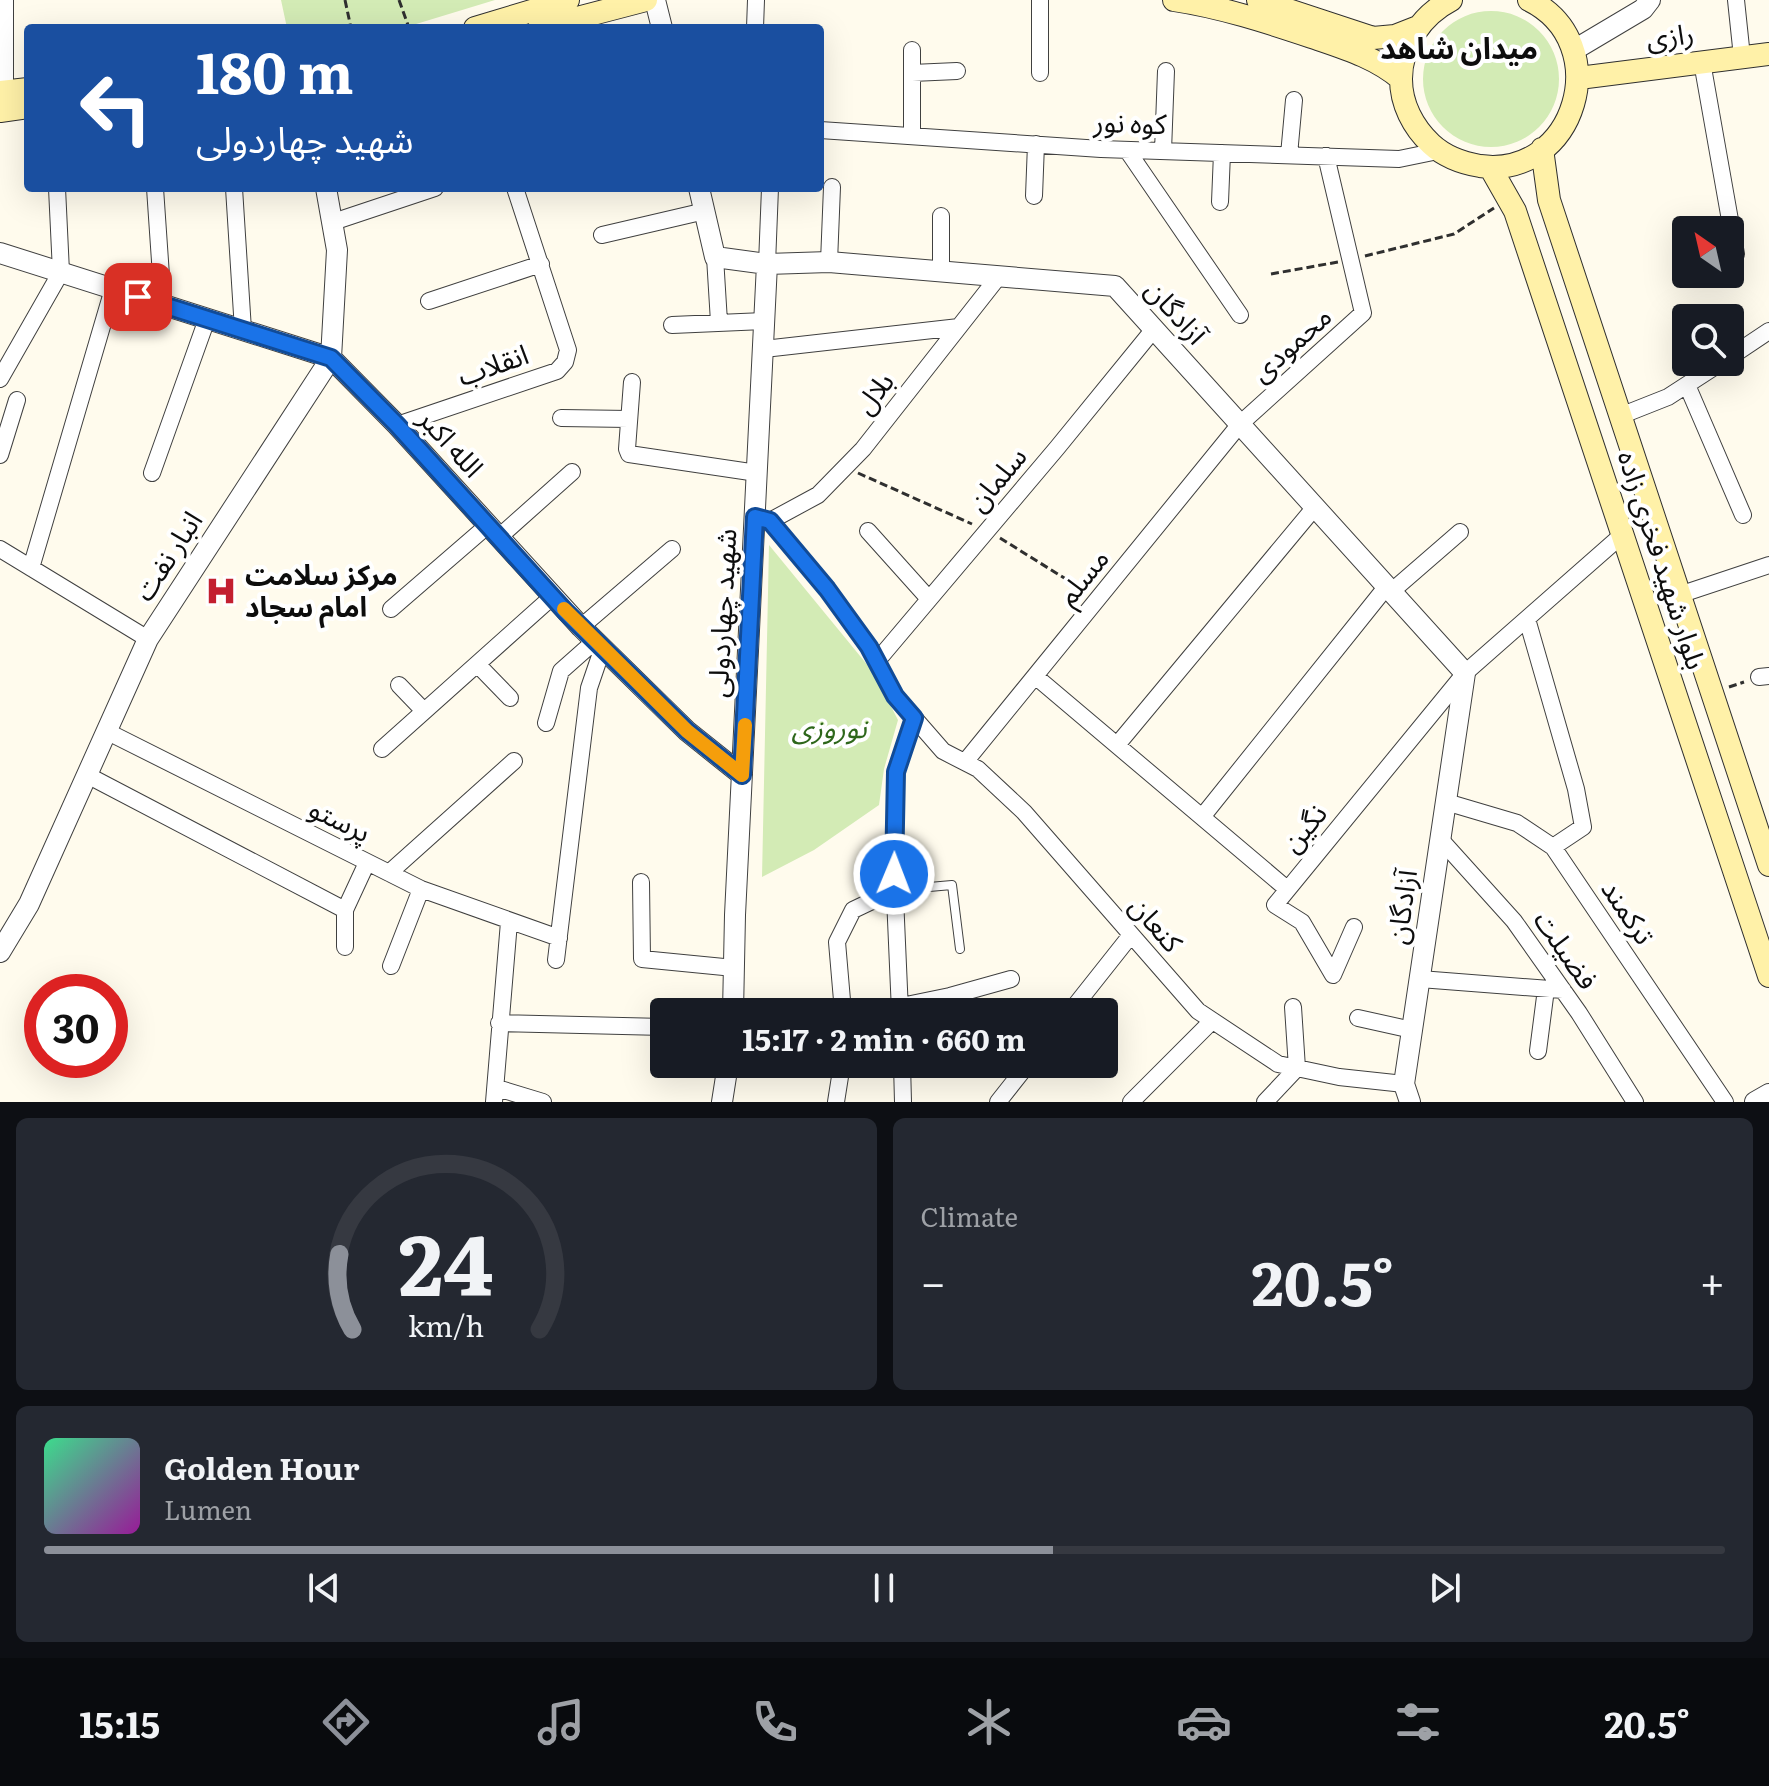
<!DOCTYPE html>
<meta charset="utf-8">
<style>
:root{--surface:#171b24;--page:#242831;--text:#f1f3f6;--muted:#9ea1a6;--line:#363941;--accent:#8c9099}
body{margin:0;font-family:Literata,"Noto Sans Arabic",serif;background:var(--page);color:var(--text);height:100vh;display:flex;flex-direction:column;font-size:30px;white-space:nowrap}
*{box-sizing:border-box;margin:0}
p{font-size:26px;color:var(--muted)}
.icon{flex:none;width:44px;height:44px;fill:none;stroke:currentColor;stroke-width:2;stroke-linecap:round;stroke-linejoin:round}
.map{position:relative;height:1102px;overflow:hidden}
.drawer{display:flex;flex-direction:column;gap:16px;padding:16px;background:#0d0f14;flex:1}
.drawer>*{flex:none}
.banner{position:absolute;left:24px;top:24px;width:800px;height:168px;border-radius:8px;box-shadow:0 8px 32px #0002;background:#1a4fa0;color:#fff;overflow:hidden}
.needle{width:52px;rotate:326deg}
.fabs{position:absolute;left:1672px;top:216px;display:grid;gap:16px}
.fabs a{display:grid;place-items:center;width:72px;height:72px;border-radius:8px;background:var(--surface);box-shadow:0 8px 32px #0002;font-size:40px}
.speed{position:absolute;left:24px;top:974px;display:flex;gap:16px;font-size:40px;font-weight:700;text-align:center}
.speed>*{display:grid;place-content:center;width:104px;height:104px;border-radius:50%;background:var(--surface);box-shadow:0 8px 32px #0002;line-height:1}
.speed .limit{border:12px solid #d22;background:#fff;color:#111}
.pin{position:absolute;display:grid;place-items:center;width:68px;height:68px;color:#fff;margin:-34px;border-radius:16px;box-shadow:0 4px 12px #0006}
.me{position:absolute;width:88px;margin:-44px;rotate:1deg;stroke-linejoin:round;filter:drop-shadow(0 0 6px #0008)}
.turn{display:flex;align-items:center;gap:28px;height:168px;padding:0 40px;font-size:36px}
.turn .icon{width:104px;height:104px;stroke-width:2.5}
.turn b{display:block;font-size:56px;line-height:68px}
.big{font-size:60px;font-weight:700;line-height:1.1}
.drawer .widget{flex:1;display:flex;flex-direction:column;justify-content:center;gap:12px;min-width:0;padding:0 28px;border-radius:12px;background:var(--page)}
.drawer .dial{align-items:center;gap:0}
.dial svg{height:208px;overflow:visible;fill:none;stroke:var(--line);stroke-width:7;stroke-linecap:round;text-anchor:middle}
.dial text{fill:var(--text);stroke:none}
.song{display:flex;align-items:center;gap:24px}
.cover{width:96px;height:96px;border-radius:12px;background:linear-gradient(135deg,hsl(150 70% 55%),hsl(300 70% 35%))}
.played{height:8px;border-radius:4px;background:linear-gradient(90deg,var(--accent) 60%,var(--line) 60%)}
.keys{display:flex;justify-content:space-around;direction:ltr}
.heat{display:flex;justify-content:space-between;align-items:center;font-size:44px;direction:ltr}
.drawer .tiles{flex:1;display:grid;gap:16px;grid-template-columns:1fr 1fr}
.widget:last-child{grid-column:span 2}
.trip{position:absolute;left:650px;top:998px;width:468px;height:80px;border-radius:8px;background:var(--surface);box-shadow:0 8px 32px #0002;font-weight:700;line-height:80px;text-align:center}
.tabs{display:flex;height:128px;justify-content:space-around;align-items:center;background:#090b0e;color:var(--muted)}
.tabs .icon{width:56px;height:56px}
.tabs .on{color:var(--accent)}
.tabs b{font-size:36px;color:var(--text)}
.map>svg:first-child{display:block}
.green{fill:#d3ebb5}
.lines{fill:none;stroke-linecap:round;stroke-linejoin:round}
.service-casing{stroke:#404040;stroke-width:10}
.minor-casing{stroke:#404040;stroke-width:18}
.tertiary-casing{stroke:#404040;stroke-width:22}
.secondary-casing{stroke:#2f2f2f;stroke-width:24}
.path{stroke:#2f2f2f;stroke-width:3;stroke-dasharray:8 4;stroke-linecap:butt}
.service{stroke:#fff;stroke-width:8}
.minor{stroke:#fff;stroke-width:16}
.tertiary{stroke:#fff;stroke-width:20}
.secondary{stroke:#fff1a8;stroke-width:22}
.route-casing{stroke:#114b97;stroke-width:20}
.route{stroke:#1a73e8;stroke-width:14}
.slow{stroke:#f59e0b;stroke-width:14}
.labels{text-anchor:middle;stroke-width:8;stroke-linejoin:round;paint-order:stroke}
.street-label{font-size:28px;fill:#0d0d0d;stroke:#fff}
.poi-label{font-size:28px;font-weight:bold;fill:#0d0d0d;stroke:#fff;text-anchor:start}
.park-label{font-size:28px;font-style:italic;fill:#2e671b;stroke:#fff}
.neighbourhood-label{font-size:30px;font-weight:bold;fill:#0d0d0d;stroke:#fff}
</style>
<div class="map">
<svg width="1769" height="1102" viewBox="0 0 1769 1102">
<rect width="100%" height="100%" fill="#fffbed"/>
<path class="green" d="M281 0H495L403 28H287Z
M1423 79a68 68 0 1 1 136 0a68 68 0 1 1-136 0Z
M769 545 874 673 898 720 884 769 879 805 814 850 762 877Z"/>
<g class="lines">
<defs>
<path id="service" d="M895 890 952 885 960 949"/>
<path id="minor" d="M5 0V91
M1736 0 1742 57
M755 28 756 0
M1702 62 1736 254
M912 73 957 71
M1040 73V0
M820 130 1101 149 1399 159 1438 151
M912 136V50
M1127 150 1240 315
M1163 151 1166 71
M1289 155 1294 100
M155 188 163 305
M234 188 243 330
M1034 196 1036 144
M1220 202 1222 153
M333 222 435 188
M602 235 705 211
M715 257 719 322
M829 262 832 187
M767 264 770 188
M941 271V216
M429 301 541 264
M672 325 764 321
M764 349 959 327
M1730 357 1769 331
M0 379 61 272 57 188
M632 382 627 449 629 454 757 473
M1687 385 1743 515
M1620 416 1668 397 1722 362
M561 418 629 419
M397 425 557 371 565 362 568 350 515 188
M0 455 17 400
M152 473 207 319
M755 517 770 521 827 589 869 647 895 696 943 751 978 769 1024 812 1198 1011 1278 1064 1339 1077 1404 1084
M770 521 818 495 863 449 999 276
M868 531 929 599
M498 538 572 472
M0 549 148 639
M31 568 113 289
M1392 591 1460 532
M1679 595 1769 565
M391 609 487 526
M1527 619 1576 789 1583 827 1553 847
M581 627 672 549
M877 661 1057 448 1154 329
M477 664 510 698
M1035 676 1287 889
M1759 677 1769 676
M399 685 424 711
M546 723 561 671 596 640
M106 731 421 889 559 938
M1117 745 1315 507
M382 749 552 597
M965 762 1240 424 1363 313 1326 156
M87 775 345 910
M1446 802 1517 823 1553 847 1725 1102
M1202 817 1387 586
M1441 840 1514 921 1579 1013 1635 1102
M389 873 514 761
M641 882 642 959 734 968
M1354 927 1333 975 1302 922 1275 905 1465 673 1622 535
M345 947V910L364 869
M556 960 589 688 603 647
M391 966 421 889
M1420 979 1563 990
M843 1012 837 942 853 910 895 890
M872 1012 950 996 1011 979
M900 1012 894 874 896 772 914 718
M1070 1012 1131 935
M1358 1018 1412 1030
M499 1023 664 1027
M1538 1051 1546 989
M902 1064 903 1102
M497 1088 543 1102
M494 1102 509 922
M836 1102 842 1064
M998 1102 1028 1064
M1131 1102 1212 1021
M1265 1102 1297 1068 1293 1007"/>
<path id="tertiary" d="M655 0 662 28
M1574 50 1643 9 1650 0
M699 188 715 257 767 264 829 262 1115 286 1465 673 1404 1084 1410 1102
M0 253 331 358 397 425 581 627 687 731 742 775
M0 952 29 904 148 639 331 358 337 250 326 188
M733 1012 735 915 767 264
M722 1102 728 1064
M1755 1102 1769 1094"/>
<path id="secondary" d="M1174 0C1221 7 1267 22 1312 37 1344 48 1375 57 1401 79
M1258 0 1373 38 1395 36 1418 27
M1451 0C1422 15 1401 45 1401 79 1401 104 1413 127 1431 144 1445 157 1462 163 1480 166 1576 179 1616 43 1529 0
M475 28 568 0
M539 28 646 0
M1579 78 1769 54
M0 92 28 89
M0 111 28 107
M1542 149 1549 200 1769 865
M1490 167 1515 211 1769 976"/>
</defs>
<use href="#service" class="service-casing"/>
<use href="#minor" class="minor-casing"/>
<use href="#tertiary" class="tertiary-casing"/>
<use href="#secondary" class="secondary-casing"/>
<path class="path" d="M345 0 351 28
M399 0 409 28
M1365 256 1454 234 1494 208
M1271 274 1338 262
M858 473 972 524
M1000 538 1085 591
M1729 687 1744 682"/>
<use href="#service" class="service"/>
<use href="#minor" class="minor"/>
<use href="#tertiary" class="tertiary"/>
<use href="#secondary" class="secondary"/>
</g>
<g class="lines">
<defs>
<path id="route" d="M138 297 331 358 397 425 566 612 687 731 742 775 755 517 770 521 827 589 869 647 895 696 914 718 896 772 894 874"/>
</defs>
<use href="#route" class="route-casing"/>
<use href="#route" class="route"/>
<path class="slow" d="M564 609 687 731 742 775 745 725"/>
</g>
<defs>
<symbol id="hospital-bare" viewBox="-9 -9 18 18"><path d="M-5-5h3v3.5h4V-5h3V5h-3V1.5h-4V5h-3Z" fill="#c31f2f" stroke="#fff" stroke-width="2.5" paint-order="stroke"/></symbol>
</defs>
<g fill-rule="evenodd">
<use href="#hospital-bare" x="199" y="569" width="44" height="44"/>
</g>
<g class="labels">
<g class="street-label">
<text transform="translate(1670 36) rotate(-7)" y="10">رازی</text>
<text transform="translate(1130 123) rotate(2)" y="10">کوه نور</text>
<text transform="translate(1176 312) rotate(48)" y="10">آزادگان</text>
<text transform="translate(1291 344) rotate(-42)" y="10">محمودی</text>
<text transform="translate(493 365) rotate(-19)" y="10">انقلاب</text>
<text transform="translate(874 393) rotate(-52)" y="10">بلال</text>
<text transform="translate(451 443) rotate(48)" y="10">الله اکبر</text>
<text transform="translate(997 479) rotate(-50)" y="10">سلمان</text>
<text transform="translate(168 556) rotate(-57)" y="10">انبار نفت</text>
<text transform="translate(1662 560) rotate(72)" y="10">بلوار شهید فخری زاده</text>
<text transform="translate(1083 577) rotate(-51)" y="10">مسلم</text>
<text transform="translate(722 613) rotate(-87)" y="10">شهید چهاردولی</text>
<text transform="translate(340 820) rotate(26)" y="10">پرستو</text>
<text transform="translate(1304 828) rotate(-50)" y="10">نگین</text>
<text transform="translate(1402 907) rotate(-82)" y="10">آزادگان</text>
<text transform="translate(1628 912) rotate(56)" y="10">ترکمند</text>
<text transform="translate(1156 924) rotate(49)" y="10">کنعان</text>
<text transform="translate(1566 950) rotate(55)" y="10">فضیلت</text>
</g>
<g class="poi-label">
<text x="245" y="585">مرکز سلامت<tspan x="245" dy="32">امام سجاد</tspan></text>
</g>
<g class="park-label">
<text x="829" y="738">نوروزی</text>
</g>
<g class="neighbourhood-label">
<text x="1459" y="59">میدان شاهد</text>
</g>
</g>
</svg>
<div class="fabs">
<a><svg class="needle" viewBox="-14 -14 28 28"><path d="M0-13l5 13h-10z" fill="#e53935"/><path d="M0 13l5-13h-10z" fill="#9ea1a6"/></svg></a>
<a><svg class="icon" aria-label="search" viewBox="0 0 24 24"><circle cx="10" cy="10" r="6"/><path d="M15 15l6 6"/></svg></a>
</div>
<div class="speed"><div class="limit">30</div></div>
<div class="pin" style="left:138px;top:297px;background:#d93025"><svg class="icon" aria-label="arrive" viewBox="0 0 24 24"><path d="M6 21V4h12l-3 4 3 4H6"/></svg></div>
<svg class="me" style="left:894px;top:874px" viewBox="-20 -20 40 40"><circle r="17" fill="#1a73e8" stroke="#fff" stroke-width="3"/><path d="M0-11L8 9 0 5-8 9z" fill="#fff"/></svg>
<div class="trip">15:17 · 2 min · 660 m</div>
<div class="banner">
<div class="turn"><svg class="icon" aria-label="left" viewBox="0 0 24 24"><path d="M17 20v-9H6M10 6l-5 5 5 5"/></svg><div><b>180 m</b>شهید چهاردولی</div></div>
</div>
</div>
<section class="drawer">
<div class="tiles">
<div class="widget dial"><svg viewBox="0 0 100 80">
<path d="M14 69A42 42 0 1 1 86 69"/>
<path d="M14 69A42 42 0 0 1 9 40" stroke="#8c9099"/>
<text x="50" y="56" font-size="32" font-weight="700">24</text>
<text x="50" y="72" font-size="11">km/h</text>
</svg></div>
<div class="widget"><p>Climate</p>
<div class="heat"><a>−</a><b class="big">20.5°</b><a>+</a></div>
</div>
<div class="widget">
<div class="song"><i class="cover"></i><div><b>Golden Hour</b><p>Lumen</p></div></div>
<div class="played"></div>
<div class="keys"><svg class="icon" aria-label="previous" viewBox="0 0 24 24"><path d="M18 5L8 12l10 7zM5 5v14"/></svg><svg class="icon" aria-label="pause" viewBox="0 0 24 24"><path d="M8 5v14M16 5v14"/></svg><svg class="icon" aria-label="next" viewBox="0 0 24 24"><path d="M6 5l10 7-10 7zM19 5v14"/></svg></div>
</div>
</div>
</section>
<nav class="tabs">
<b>15:15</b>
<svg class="icon on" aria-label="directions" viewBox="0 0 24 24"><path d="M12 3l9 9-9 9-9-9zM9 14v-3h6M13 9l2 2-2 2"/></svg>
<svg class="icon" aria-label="music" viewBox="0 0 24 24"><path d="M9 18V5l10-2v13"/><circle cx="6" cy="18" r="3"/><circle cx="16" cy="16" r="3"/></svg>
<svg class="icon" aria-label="phone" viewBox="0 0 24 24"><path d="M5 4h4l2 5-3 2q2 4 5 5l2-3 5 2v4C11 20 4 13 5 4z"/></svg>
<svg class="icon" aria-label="climate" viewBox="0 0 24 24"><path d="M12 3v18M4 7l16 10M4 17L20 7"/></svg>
<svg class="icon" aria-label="car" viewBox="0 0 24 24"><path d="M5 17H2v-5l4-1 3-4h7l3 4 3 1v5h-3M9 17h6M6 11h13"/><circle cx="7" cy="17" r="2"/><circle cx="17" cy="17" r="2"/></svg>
<svg class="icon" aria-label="filters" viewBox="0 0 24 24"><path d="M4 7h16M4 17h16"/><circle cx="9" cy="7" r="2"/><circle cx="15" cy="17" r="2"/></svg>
<b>20.5°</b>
</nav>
